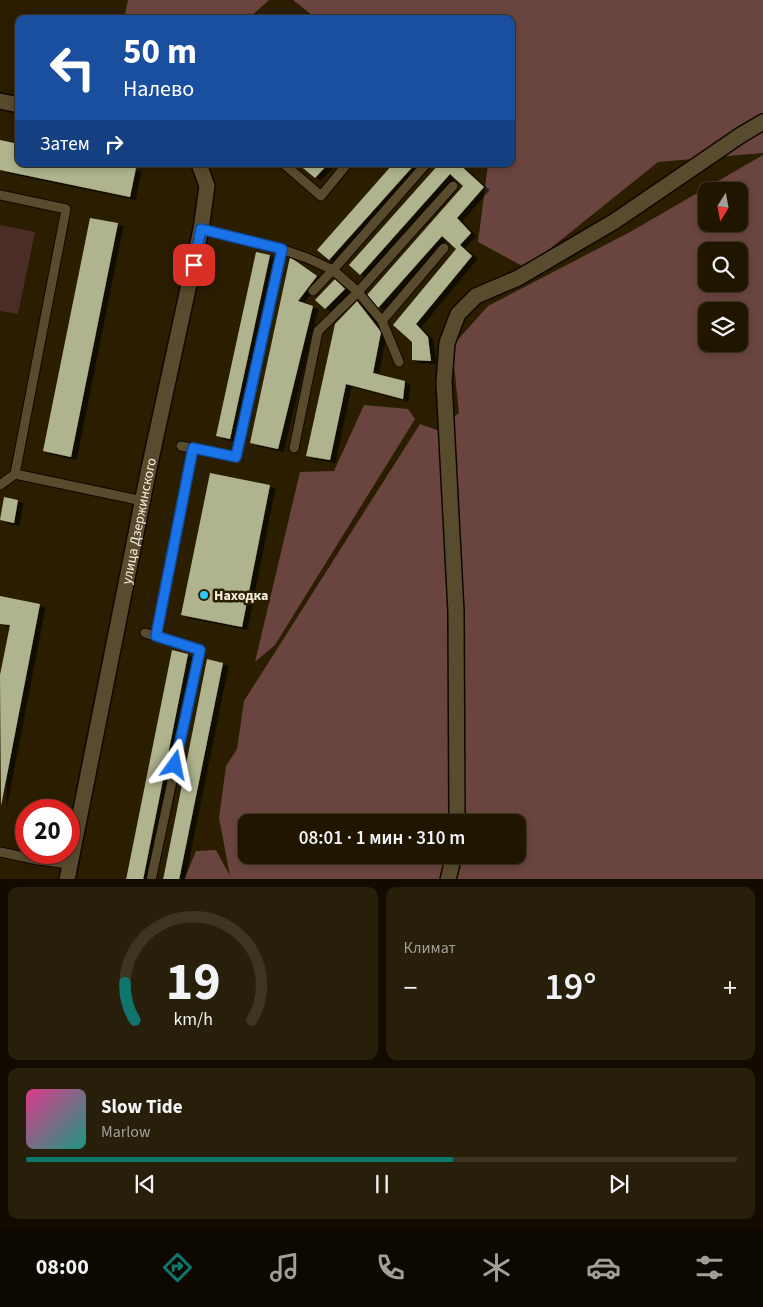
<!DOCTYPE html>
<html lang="ru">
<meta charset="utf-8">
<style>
:root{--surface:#201600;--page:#281f0a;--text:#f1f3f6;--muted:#a29f99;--line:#3d3522;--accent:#0f766e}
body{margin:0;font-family:"Source Sans 3",sans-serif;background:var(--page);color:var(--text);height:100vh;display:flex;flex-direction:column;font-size:19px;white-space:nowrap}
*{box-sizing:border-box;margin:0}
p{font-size:16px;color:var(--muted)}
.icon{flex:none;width:28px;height:28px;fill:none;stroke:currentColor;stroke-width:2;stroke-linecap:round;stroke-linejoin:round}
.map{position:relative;height:879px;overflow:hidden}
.panel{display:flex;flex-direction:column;gap:8px;padding:8px;background:#120c00;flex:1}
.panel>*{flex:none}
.top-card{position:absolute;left:15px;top:15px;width:500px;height:152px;border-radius:10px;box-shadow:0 2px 8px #0003,0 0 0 1px var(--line);background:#1a4fa0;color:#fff;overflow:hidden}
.needle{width:32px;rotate:191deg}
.fabs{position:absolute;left:698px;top:182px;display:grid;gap:10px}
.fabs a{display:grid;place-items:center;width:50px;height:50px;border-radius:10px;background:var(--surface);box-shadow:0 2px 8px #0003,0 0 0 1px var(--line);font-size:25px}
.speed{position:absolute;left:15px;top:799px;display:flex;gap:10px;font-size:25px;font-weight:700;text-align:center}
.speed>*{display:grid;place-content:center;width:65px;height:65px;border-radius:50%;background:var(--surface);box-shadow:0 2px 8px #0003,0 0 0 1px var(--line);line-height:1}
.speed .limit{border:8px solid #d22;background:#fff;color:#111}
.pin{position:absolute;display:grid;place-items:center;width:42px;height:42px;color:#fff;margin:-21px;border-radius:10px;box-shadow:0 2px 8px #0006}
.me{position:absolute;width:55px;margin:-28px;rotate:12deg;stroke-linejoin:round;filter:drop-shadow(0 0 4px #0008)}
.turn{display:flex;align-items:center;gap:18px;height:105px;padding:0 25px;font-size:22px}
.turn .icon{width:65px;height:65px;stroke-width:2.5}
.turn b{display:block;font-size:35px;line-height:42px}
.then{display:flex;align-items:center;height:48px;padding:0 25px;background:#0003;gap:10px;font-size:19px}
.big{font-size:38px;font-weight:600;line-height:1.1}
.panel .widget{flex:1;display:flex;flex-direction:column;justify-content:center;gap:8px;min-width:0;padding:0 18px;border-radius:10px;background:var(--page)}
.panel .dial{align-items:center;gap:0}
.dial svg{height:130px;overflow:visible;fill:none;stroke:var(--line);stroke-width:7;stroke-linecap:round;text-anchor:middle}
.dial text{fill:var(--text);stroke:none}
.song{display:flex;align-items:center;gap:15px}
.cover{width:60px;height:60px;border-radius:8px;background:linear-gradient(135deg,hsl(330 70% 55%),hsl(170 70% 35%))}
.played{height:5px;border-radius:2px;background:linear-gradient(90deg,var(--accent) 60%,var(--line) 60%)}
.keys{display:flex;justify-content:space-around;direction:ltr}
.heat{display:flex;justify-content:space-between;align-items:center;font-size:28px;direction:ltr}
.panel .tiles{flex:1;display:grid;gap:8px;grid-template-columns:1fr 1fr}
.widget:last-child{grid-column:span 2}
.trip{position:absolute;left:238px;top:814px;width:288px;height:50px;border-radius:10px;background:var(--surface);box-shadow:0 2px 8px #0003,0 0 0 1px var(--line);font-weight:600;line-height:50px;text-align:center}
.tab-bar{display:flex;height:80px;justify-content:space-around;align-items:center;background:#0d0900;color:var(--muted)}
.tab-bar .icon{width:35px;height:35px}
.tab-bar .selected{color:var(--accent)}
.tab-bar b{font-size:22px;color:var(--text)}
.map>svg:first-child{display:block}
.green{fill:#4c2c27}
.forest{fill:#6a453f;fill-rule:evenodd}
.building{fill:#afb48e;filter:url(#shadow)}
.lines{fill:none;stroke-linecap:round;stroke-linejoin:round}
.service-casing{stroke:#100700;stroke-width:11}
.minor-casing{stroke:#100700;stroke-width:18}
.secondary-casing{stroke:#100700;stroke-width:18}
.service{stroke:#594b2e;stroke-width:9}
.minor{stroke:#594b2e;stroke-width:15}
.secondary{stroke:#594b2e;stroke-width:15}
.route-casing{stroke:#114b97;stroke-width:12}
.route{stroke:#1a73e8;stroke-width:9}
.poi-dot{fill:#28c8ff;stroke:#2a1d00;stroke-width:2}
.labels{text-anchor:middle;stroke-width:5;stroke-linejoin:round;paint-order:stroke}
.street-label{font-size:14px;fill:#f7efde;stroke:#2a1d00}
.poi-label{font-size:14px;font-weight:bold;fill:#f7efde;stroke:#2a1d00;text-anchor:start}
</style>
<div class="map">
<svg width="763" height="880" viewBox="0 0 763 880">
<defs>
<filter id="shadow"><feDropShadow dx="5.5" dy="3" stdDeviation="0" flood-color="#0009"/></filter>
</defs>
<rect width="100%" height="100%" fill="#2a1d00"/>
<path class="green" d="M0 225 35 232 18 314 0 311Z"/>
<path class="forest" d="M128 0H269L248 19H124Z
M293 0H763V153L658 162 526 268 478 242 488 164H511V19H317Z
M763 155V879L184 880 196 851 216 850 230 876 219 818 226 766 237 749 244 701 420 424 437 430 459 413 452 346 488 306 630 232ZM706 191H739V224H706ZM706 251H739V284H706ZM706 311H739V344H706ZM246 822H516V855H246Z
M364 405 408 409 415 419 275 645 255 662 300 472 334 471Z"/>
<path class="building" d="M0 140 19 144V164H115L136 168 130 197 0 170Z
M298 164H328L315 178Z
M393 164H415L329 260 317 250Z
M439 164H459L484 187 457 218 471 233 460 245 472 256 416 324 428 337 431 361 412 360V342L393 325 456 249 442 236 378 308 367 295 463 186 450 174 360 275 349 265Z
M90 218 118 223 71 457 43 451Z
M256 252 270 255 230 439 216 436Z
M290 257 317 276 298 301 313 306 278 449 250 443Z
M335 279 345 289 325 309 315 300Z
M357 301 381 332 373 373 405 381 403 399 346 384 330 460 306 456 335 324Z
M210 473 270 485 242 627 181 615Z
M4 497 18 500 14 523 0 520Z
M0 596 40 604 1 806 0 675 10 625 0 624Z
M172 650 188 654 143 880H126Z
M207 659 223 663 179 880H163Z"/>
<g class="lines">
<defs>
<path id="service" d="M284 164 321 196 347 164
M0 195 66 209 15 474
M201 229 281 249 307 258 333 270 426 164
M313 291 333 270 358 292 453 186
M382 321 399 362
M181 446 236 457 281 249
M294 448 318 331 358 292 382 321 444 248
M0 485 15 474 143 501
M145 633 200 650 151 880
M156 636 193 448
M0 852 38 860 69 864"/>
<path id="minor" d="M457 822 456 612 444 382 447 343 458 314 476 296 518 278 615 221 741 135 763 122
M448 880 454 855"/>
<g id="secondary">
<path d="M0 101 19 105"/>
<path id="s1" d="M67 880 148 473 201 229 207 186 199 164"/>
</g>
</defs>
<use href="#service" class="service-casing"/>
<use href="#minor" class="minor-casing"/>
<use href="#secondary" class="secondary-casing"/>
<use href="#service" class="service"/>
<use href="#minor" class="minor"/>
<use href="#secondary" class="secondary"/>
</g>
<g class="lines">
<defs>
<path id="route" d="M175 765 200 650 156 636 193 448 236 457 282 249 201 229 194 265"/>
</defs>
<use href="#route" class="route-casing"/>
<use href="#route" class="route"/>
</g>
<circle class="poi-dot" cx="204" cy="595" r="5"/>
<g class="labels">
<g class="street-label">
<text dy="5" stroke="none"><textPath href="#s1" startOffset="366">улица Дзержинского</textPath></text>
</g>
<g class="poi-label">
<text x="214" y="600">Находка</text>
</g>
</g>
</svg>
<div class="fabs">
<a><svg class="needle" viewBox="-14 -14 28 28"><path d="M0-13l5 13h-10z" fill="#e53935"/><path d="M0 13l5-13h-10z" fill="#a29f99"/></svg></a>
<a><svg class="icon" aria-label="search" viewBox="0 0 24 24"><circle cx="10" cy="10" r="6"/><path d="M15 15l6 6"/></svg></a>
<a><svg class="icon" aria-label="layers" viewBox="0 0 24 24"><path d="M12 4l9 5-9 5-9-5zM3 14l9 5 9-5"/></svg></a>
</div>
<div class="speed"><div class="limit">20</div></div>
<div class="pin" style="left:194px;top:265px;background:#d93025"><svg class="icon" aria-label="arrive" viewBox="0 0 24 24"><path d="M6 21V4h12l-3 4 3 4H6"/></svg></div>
<svg class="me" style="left:175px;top:765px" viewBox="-20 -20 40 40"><path d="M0-17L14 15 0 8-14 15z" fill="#1a73e8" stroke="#fff" stroke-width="4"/></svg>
<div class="trip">08:01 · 1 мин · 310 m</div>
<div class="top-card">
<div class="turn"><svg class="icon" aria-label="left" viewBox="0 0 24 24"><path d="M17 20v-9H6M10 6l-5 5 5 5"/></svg><div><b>50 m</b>Налево</div></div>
<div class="then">Затем<svg class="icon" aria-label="right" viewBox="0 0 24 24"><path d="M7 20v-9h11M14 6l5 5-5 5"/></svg></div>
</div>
</div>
<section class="panel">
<div class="tiles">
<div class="widget dial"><svg viewBox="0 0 100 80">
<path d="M14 69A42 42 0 1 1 86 69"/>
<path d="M14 69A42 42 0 0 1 8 46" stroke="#0f766e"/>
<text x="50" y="56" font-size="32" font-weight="700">19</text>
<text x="50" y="72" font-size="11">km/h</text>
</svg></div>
<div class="widget"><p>Климат</p>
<div class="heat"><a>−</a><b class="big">19°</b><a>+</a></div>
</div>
<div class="widget">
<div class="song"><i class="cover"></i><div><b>Slow Tide</b><p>Marlow</p></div></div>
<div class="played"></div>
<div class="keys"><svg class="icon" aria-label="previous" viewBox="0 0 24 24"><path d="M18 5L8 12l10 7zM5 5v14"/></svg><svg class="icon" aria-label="pause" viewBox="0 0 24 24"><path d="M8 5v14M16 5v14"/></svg><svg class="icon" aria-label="next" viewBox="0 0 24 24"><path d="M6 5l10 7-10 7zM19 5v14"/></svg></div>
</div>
</div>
</section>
<nav class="tab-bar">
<b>08:00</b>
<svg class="icon selected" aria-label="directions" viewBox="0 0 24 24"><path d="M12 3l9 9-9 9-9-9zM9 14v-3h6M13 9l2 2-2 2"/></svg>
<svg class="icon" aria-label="music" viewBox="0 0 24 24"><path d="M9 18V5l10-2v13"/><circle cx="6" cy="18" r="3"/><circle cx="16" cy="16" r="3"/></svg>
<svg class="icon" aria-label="phone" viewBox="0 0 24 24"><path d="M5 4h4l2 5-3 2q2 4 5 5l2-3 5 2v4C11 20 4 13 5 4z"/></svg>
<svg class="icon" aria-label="climate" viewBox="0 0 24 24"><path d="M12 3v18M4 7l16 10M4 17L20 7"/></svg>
<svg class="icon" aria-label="car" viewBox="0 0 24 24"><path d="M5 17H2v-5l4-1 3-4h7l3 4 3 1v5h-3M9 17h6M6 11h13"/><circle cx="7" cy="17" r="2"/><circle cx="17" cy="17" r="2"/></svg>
<svg class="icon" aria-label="filters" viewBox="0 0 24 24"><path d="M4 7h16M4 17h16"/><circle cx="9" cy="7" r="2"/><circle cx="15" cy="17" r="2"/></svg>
</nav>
